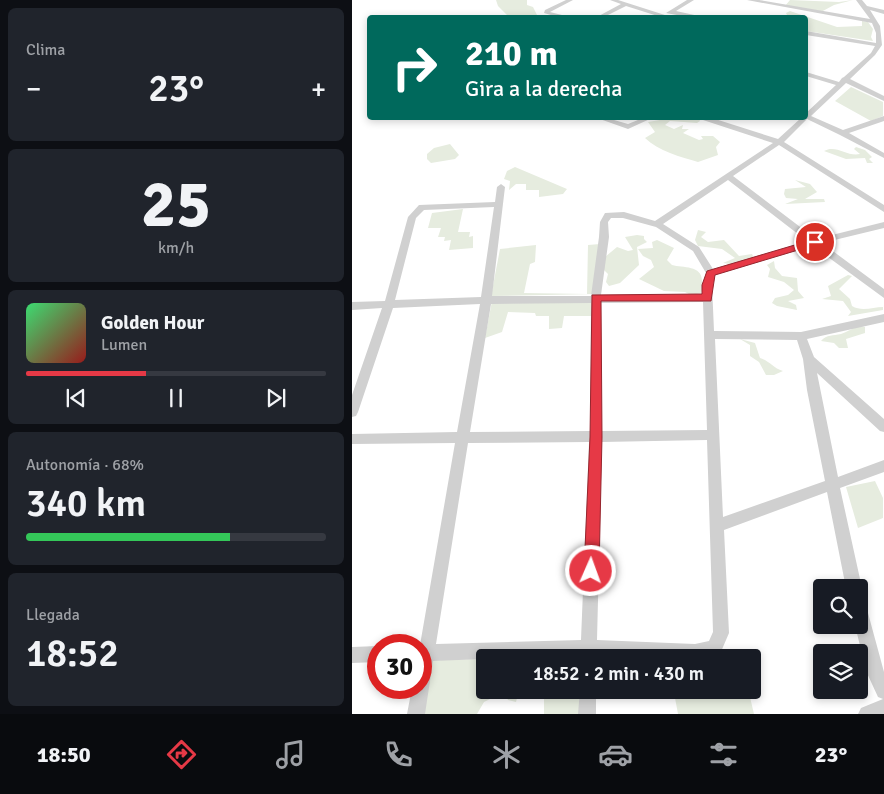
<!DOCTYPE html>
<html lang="es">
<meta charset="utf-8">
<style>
:root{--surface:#171b24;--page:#20242c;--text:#f1f3f6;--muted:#9ea1a6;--line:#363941;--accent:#e63946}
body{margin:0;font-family:Signika,sans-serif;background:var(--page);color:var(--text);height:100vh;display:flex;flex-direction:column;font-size:19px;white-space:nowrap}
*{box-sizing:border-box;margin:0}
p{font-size:16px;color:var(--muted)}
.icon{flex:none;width:28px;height:28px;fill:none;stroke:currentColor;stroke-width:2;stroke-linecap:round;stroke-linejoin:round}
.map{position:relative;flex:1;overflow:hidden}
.sheet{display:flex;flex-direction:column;gap:8px;padding:8px;background:#0d0f14;width:352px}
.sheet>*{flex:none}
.top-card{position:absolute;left:15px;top:15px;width:441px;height:105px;border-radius:5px;box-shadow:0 2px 8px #0003;background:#00695c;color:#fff;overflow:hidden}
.fabs{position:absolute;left:461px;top:579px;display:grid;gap:10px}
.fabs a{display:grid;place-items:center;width:55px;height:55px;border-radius:5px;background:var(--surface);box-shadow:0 2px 8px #0003;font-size:25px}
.speed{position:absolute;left:15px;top:634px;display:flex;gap:10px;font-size:25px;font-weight:700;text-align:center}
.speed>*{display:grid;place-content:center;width:65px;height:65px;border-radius:50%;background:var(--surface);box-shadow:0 2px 8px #0003;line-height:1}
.speed .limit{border:8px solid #d22;background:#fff;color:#111}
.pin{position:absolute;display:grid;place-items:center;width:42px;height:42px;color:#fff;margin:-21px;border:2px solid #fff;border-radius:50%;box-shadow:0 1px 5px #0007}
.me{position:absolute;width:55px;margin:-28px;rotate:2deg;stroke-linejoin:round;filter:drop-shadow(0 0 4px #0008)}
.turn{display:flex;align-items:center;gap:18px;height:105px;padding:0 15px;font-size:22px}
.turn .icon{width:65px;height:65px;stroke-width:2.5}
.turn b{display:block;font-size:35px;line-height:42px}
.big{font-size:38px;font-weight:600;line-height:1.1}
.sheet .card{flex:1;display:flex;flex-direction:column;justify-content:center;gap:8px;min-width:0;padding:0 18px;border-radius:8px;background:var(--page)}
.sheet .dial{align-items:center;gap:0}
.dial b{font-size:65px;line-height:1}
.song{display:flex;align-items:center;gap:15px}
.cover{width:60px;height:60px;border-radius:8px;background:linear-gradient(135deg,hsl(140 70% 55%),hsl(0 70% 35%))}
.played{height:5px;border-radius:2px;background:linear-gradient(90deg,var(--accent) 40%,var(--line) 40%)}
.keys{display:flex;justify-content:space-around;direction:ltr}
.heat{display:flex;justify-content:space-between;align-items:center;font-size:28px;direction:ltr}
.charge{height:8px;border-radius:4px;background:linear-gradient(90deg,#34c759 68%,var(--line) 0)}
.trip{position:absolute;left:124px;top:649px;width:285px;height:50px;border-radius:5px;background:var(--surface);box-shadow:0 2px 8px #0003;font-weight:600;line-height:50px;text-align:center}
.dock{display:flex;height:80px;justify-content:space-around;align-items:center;background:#090b0e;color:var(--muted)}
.dock .icon{width:35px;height:35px}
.dock .on{color:var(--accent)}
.dock b{font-size:22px;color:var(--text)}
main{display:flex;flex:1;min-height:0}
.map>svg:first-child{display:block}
.green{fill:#e6ecdf}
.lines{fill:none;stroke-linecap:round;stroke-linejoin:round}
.minor{fill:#d0d0d0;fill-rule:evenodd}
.route{fill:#e63946;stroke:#96252e}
</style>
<main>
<section class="sheet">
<div class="card"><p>Clima</p>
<div class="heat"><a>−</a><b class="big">23°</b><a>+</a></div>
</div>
<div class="card dial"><b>25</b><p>km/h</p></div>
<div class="card">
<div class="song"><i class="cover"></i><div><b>Golden Hour</b><p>Lumen</p></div></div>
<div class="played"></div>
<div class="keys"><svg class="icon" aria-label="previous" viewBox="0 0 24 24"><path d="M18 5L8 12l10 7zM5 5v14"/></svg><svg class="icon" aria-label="pause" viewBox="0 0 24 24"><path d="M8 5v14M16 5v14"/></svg><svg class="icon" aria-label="next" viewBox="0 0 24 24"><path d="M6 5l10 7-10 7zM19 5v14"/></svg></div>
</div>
<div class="card"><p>Autonomía · 68%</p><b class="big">340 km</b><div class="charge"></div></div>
<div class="card"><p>Llegada</p><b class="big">18:52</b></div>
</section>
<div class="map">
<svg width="532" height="714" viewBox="0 0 532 714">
<rect width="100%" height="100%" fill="#fff"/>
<path class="green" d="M144 0H175V5L181 7 185 15 184 17H157L146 6Z
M438 0 487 2 501 0 482 5 469 12 433 6Z
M438 11 485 27 510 26V21L516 22 521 29 519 37 521 41 454 31V18L436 17 434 13Z
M499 87 531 102V116L519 121 483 101Z
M320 118 347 119 348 121 345 123 318 121 313 125 322 129 331 125 330 129H337L331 133 347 140 351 139 349 136H361L368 142 364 147 366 155 346 162C329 157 306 151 293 138L303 132 296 122Z
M98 144 107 155 103 159 79 163 75 159V154L82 148Z
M504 147 513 150 520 157 517 159 521 163H515L513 158 494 159 472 151C484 144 495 157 508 154L502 149Z
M163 167 215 189 211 194 187 197V190H174V184H164L157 190 158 181 152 179 155 171Z
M443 180 458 184 465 192 453 199H472L473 202 433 204 446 199 434 198 432 194 433 189 454 187Z
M111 209 106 232H118L117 237 121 236V248L97 250 99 240 92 241 93 237H86L89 228H76L80 213Z
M346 230 354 232 349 237 356 242 372 240 387 256 400 254 402 258 378 264 371 263 383 258 370 249 346 246 343 240Z
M285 235 292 236V239L295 242 285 247 287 265 268 283 257 286 254 282 256 274 251 269 253 257 265 247 276 251 281 250 273 237Z
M305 240 322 248 315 260 320 265C331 268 350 265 350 281 350 286 351 288 349 293L339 295 333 292 312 291 287 279 302 267 299 260 291 256 286 249 301 248 300 242Z
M248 244 243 294 139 296 148 249 184 245 183 262 178 264 172 293 235 294 236 245Z
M422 261 423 268 430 276 445 278 446 291 452 298 436 301 444 305 445 310 425 306 420 303 423 298 436 295 442 290 432 282 416 277 418 269 415 265Z
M496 275 500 276 487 289 498 299 500 306C510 312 521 307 531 307V310L496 316 499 312 491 301 470 299 479 296 476 286Z
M242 298 241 316H212L210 328 197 329V316H184L183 313 156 312 150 332 133 338 140 301Z
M509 326 513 327V333L494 339 496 348H487L482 343 469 341C475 334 481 336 489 334 496 332 501 327 509 326Z
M388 339 403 343 408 358C418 361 421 368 431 371L422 375H414L407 362 398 356V345Z
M523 481 531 498V518L506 528 494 487Z
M132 659V690H167L164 702 156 700 152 692 132 702 125 714H69L77 660Z
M192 690H228L227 714H192Z
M397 693 402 714H326L323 698Z"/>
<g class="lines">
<path class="minor" d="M214 0H221L198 12 222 18H209L192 13 193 10Z
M258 0H266L316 16 312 18 274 6 250 18H243L269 4Z
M335 0H342L324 11 356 18H341L314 13Z
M395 0H407L518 19 504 0H510L515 6 532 10V14L518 10 528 26 530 45 523 55 498 79 532 96V101L494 83 459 116 491 130 532 116V121L497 133 532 153V158L488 135 455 119 432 142 532 205V212L427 145 381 176 464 239 532 222V228L470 243 532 289V298L461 246 363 275 360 285 362 331 449 332 532 314V322L455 339 462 357 532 419V432L528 431 465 373 486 477 532 460V472L488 488 510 588 508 593V588H494L475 492 372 530 377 633 368 654 355 658H132V659L81 661 73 714H55L60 688H69L68 645 103 443 0 444V434L105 432 128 304 41 308 6 412 4 416 0 417V395L30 308 0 310V302L33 301 56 217 67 205 143 202 145 187 149 184 153 187 140 296H239L247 237 248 222 253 213 272 212 303 221 421 143 351 120V118H360L426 139 449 118H454V113L484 85 454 76V72L487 82 490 78 492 77 519 53 523 46 454 35V31L524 43V33L520 23ZM376 180 455 241 361 269 347 247 311 224ZM142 207 129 297 43 300 64 218 72 210ZM259 218H271L304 227 341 251 354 273 350 285V295H249L257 237 256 222ZM351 302 355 430 250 431 249 303ZM239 303 238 431 118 432 139 304ZM363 339 445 340 451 359 455 390 473 481 371 517ZM355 440 361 632 357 641 343 644 245 640 250 442ZM237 442 229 640 84 644 116 443Z
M245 118H255L276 124 291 118H300L276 129Z
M508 605 514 607 516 613 532 672V714H506L509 708 531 699 526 697 514 671 503 625H508Z
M26 646V662L0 663V647Z
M228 690H244V714H226Z"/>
</g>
<path class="route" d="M463 239 466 240V244L363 275 359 301H249L250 437 247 571 244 577 239 579 234 577 232 571 238 437 240 295 350 294V285L355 271Z"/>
</svg>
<div class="fabs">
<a><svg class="icon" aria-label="search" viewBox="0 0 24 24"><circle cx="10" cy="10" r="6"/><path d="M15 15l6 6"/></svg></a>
<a><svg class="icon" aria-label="layers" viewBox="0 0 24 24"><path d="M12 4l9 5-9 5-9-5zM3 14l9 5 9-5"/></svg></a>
</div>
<div class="speed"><div class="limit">30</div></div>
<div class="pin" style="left:463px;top:242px;background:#d93025"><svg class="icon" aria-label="arrive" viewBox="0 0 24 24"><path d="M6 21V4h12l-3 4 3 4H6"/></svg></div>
<svg class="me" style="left:239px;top:571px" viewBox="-20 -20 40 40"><circle r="17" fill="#e63946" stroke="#fff" stroke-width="3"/><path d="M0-11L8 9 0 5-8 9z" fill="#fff"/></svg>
<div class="trip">18:52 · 2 min · 430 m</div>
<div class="top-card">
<div class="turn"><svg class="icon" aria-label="right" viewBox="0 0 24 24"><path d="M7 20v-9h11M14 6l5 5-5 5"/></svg><div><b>210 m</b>Gira a la derecha</div></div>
</div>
</div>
</main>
<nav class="dock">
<b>18:50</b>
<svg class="icon on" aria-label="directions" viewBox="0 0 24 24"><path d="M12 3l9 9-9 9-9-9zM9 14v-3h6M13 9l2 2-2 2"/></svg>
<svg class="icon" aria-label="music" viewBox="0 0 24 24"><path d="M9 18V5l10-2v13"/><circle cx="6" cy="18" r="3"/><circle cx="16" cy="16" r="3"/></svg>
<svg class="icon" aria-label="phone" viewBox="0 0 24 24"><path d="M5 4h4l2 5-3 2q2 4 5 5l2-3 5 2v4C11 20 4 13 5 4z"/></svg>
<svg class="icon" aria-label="climate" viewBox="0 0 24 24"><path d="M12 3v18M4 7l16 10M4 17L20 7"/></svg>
<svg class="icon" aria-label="car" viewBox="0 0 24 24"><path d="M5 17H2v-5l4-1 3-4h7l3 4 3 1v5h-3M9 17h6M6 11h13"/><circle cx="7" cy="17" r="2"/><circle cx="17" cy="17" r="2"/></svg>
<svg class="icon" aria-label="filters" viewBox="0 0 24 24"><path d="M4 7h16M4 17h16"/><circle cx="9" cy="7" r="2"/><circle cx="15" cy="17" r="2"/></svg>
<b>23°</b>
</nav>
